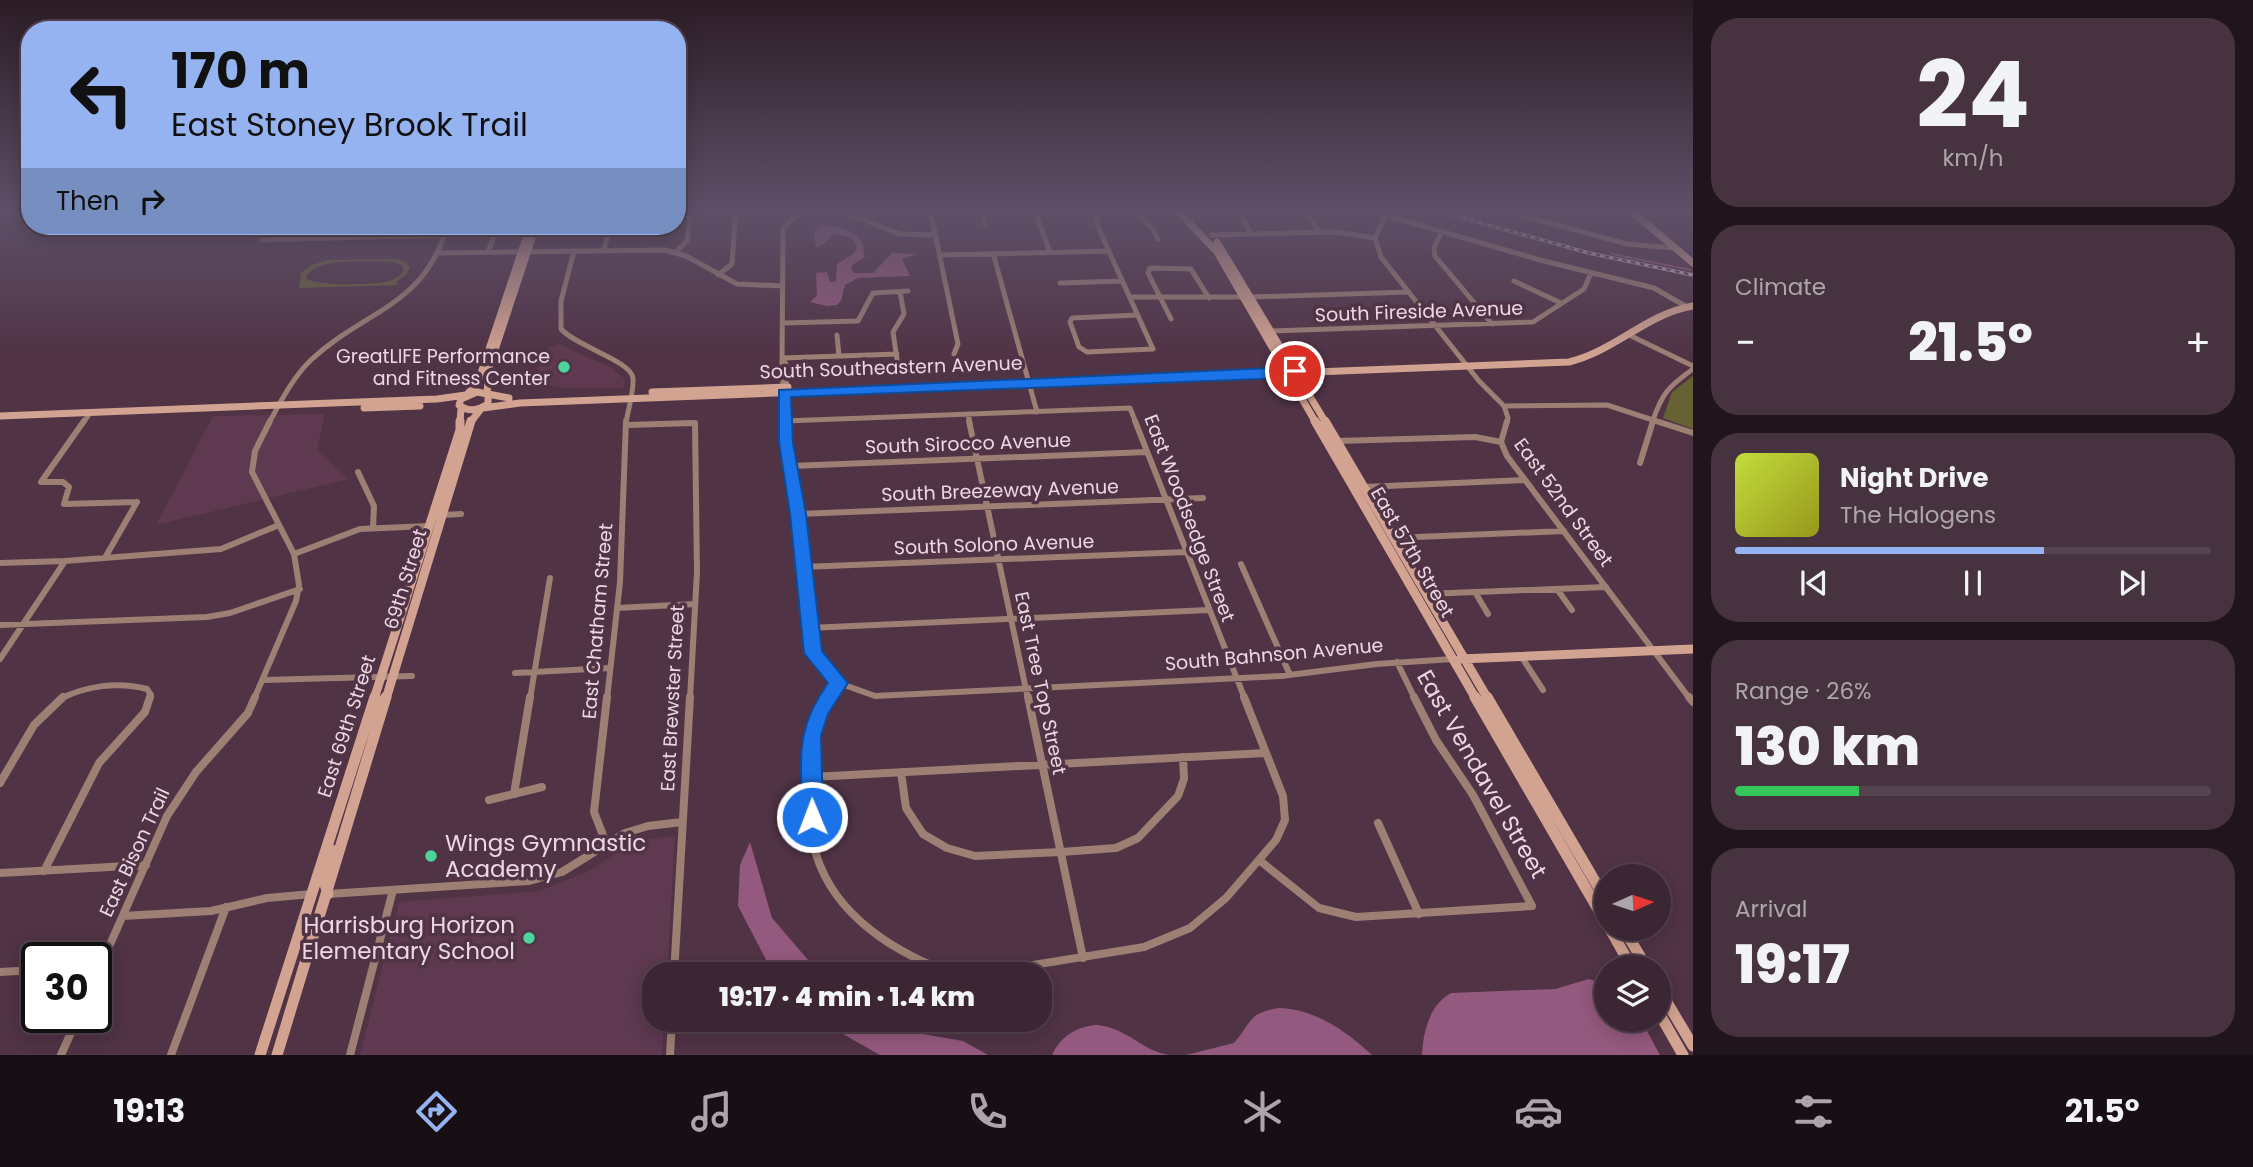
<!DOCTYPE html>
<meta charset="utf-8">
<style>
:root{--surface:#3c2634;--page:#473240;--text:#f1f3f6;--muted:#aca5ac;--line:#55434f;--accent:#95b2f1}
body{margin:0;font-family:Poppins,sans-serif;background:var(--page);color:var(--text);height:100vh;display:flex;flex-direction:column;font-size:26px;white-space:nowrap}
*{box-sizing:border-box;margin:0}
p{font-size:23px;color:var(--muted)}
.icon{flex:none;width:38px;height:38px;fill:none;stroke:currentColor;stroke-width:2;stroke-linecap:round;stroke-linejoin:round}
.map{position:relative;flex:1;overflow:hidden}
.sheet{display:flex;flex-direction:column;gap:18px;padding:18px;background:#21151d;width:560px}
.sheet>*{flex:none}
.banner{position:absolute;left:21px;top:21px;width:665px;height:214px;border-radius:28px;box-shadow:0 4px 18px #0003,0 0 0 2px var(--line);background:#95b2f1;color:#111;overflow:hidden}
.needle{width:46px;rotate:87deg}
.controls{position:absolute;left:1594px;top:864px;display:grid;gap:14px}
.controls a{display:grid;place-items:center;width:77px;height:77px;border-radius:50%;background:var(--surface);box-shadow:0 4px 18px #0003,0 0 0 2px var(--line);font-size:35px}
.speed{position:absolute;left:21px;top:942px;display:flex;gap:14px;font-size:35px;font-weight:700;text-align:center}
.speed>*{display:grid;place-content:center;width:91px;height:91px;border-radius:50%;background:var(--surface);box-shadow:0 4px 18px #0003,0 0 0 2px var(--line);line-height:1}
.speed .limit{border:4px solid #111;border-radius:10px;background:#fff;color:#111}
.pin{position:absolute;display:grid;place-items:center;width:60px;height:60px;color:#fff;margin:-30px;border:4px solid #fff;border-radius:50%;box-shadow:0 2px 7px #0007}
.me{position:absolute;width:77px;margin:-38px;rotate:359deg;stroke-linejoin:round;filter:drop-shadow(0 0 5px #0008)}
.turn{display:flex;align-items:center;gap:24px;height:147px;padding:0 35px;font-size:32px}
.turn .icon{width:91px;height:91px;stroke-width:2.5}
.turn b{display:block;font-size:49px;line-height:60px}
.then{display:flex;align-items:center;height:66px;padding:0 35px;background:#0003;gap:14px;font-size:26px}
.big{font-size:52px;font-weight:800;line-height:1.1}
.sheet .widget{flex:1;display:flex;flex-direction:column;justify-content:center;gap:10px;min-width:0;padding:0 24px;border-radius:28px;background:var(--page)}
.sheet .dial{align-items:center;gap:0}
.dial b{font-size:91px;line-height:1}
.song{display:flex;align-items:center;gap:21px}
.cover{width:84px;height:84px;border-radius:10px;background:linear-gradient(135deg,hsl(70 70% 55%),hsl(60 70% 35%))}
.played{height:7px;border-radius:4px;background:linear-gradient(90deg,var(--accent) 65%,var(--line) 65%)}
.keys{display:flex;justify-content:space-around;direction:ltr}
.heat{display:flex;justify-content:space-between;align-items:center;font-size:38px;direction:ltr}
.charge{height:10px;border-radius:5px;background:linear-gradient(90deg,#34c759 26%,var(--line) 0)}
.trip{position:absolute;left:642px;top:962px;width:410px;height:70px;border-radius:28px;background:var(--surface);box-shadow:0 4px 18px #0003,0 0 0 2px var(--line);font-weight:800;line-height:70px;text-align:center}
.menu{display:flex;height:112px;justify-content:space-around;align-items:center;background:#180f15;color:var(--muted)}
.menu .icon{width:49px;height:49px}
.menu .current{color:var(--accent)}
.menu b{font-size:32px;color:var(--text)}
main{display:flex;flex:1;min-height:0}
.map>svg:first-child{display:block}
.built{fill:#5e3950}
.green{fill:#676234;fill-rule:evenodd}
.water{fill:#94597e}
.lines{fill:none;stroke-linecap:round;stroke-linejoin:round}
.stream{stroke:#94597e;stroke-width:2}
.street-far2{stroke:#9d7f74;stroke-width:5}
.street-far1{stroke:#9d7f74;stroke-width:6}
.street{stroke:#9d7f74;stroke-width:8}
.secondary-far2{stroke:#d3a391;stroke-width:7}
.secondary-far1{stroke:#d3a391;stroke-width:9}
.secondary{stroke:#d3a391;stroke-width:11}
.rail-casing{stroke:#cdb7c3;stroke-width:3.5}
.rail{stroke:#503345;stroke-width:2;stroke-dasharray:4.5;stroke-linecap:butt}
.route{fill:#1a73e8;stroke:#114b97;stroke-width:2}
.poi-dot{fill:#4bd49b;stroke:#503345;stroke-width:2.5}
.labels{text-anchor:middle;stroke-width:7;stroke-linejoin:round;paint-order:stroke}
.street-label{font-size:19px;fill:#ecd8e3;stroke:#503345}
.poi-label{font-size:19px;fill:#ecd8e3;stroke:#503345;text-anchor:end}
.near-street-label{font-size:23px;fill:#ecd8e3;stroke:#503345}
.near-poi-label{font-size:23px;fill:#ecd8e3;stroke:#503345;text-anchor:start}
</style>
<main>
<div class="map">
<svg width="1693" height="1055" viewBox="0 0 1693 1055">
<rect width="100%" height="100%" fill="#503345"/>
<path class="built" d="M559 344 612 368 625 379 624 388H564L550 385 538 369 545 349Z
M325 414 317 450 349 479 156 525 213 416Z
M675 836 667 975H654V1020H664L662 1055H360L399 902 539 891 589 871 622 849 649 839Z"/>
<path class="green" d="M397 259 406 262 410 267 406 275 397 281V285L299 288 301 273 311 265 328 260ZM392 262 402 265 404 270C400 276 397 278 390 281 377 285 315 287 306 278 313 256 372 262 392 262Z
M1693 376V429L1663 418 1672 392Z"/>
<path class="water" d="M819 225C831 224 854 229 861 241 864 246 863 251 865 257L852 265 851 269 854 273H873L892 253 917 254 902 259 910 276 858 278 845 285 841 301 837 305 827 306 810 302 817 295 816 273 827 272 830 282 836 281 837 264 854 253 857 246 851 238 834 234 821 246 816 247 814 232Z
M750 842 772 918 821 975 773 973 738 906 740 865Z
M1589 979 1606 985V1020H1641L1660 1055H1422C1423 1032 1430 1004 1451 993L1555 989Z
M1279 1008C1315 1009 1346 1031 1372 1055H1186L1234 1043C1252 1023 1247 1013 1279 1008Z
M818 1020H891L923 1034 963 1041 988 1055H880Z
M1098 1025C1129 1029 1142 1051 1169 1055H1052C1061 1036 1077 1026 1098 1025Z"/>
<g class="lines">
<path class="stream" d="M1612 254 1691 270"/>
<path class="street-far2" d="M837 209 899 234 935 235
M930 209 958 344 954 354
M981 209 985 224
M1034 209 1050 252
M1102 209 1096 217 1098 227 1153 349 1087 352 1079 347 1070 322 1072 318 1137 315
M1133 209 1153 229 1158 239
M1236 209 1252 234
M1303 209 1320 232
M1364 209 1540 260 1654 288 1687 307
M1498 209 1627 244 1676 248
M1588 209 1600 213
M1386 215 1375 238 1381 257 1479 381 1504 406 1508 418 1507 423
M1442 231 1434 248 1435 256 1492 324
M1211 235 1335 232 1375 238
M388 236 393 226
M339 238 346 226
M261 240 445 235
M604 250 610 226
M574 251 561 301V329C576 346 631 361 633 378 634 392 628 409 626 423
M488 252 498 226
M676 252 687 241 691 209
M436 253 665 250 686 256 737 284 783 286
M993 253 1037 412
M940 255 1109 251
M718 275 732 264 736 209
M1514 281 1561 303
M1060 283 1122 281
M1130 297H1244
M1252 297 1409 292
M1171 319 1148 273 1150 268 1191 269 1209 298
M783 323 858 321 873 293 908 291
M1271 331 1533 322 1584 289 1591 273
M1627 334 1693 366
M837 335 839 356
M783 358 897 354
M783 358 787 367 786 390
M899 373 893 332 904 314 900 292
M1504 406 1607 405 1662 423
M968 414 970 423
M784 421 1130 408 1136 423
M83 423 90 413
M269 423C281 401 293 377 311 360 364 310 425 307 447 226
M785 423 782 367 783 229 795 216 817 209
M1652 423C1662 393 1668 387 1693 369"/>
<path class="street-far1" d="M84 421 41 482H63L69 487 64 504 137 502
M785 421 813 653 839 683 875 696 1281 676 1377 664 1453 659
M969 421 1028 699
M1135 421 1245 699
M1507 421 1501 442 1507 456 1690 699
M1656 421 1693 433
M626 425 695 423 697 572 690 699
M1336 441 1475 437 1501 442
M1640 463 1653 421
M791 466 1147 452
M358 472 374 506 373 528
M1363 487 1525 480
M798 514 1203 498
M443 515 461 514
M1392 538 1564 531
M294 554 360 529 429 526
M106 556 137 502
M0 563 65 561 221 549 279 525
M1241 564 1290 675
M802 567 1186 552
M1557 589 1572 610
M1475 592 1488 614
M1426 594 1606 587
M617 608 695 604
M0 625 207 617 230 613 300 589
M809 628 1209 610
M1521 656 1543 690
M0 659 65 561
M1397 662 1415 699
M515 673 610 668
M263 680 412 676
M60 699C86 686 118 681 147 689L151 695 150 699
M254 699 296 601 299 585 294 554 252 472 255 451 270 421
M530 699 550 578
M607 699 620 582 626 421
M829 699 839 683"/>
<path class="street" d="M830 697C811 728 812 755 812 790 812 810 810 833 816 854 835 917 898 955 957 975
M1028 697 1083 958
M1689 697 1693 702
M901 772 906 808 923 834 947 848 975 856 1061 852 1116 848 1138 838 1178 796 1184 779 1183 757
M812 777 1265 753
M0 783 34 725 63 697
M514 794 530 697
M489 800 542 787
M1378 823 1419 914
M606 843 594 812 607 697
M1259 860 1319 908 1356 917 1532 906 1473 795 1436 740 1414 697
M44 871 99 763 145 712 150 697
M0 873 146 865
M328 894 529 881 562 872 625 833 648 826 682 822
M123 916 211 911 267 898 312 894
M0 972 37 970
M674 975 690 697
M971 975 1144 947 1190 928 1226 898 1276 840 1285 820 1283 796 1244 697
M96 976 167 816 196 772 248 713 255 697
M61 1055 78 1017
M171 1055 226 907
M350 1055 393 890
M670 1055 672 1020"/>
<path class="secondary-far2" d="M1176 209 1217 252 1316 423
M1629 209 1693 263
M1217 242 1326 423
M652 392 788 387
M468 393 478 382 530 226
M487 394 489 368 536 226
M488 395V404C478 410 469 413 459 405L461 399 477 392 509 398
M364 408 420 406
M483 408 520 403 1569 362C1615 351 1646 314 1693 306
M0 416 437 399 466 395
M460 423 461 408
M470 423 480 410"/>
<path class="secondary-far1" d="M1315 421 1476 699
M1325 421 1488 699
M1460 659 1693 649
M374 699 460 430V421
M386 699 471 421"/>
<path class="secondary" d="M1475 697 1606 923
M1487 697 1606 900
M328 894 324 881 332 850
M1610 929 1632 968
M1624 929 1647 968
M1659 989 1693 1046
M1659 1013 1683 1055
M260 1055 375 697
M277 1055 386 697"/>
<defs>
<path id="rail" d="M1431 209 1589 253 1693 275"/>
</defs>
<use href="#rail" class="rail-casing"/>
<use href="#rail" class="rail"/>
</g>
<linearGradient id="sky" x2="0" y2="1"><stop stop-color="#2c1c26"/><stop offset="0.59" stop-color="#5e5068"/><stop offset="1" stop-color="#5e5068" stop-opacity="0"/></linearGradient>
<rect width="1693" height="357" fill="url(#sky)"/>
<path class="route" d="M1295 367 1302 371 1288 378 791 397 793 443 806 514 822 651 848 683 828 714 821 736 823 817 820 824 812 827 805 824 802 817C802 760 793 732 828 683L804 653 790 514 779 443V390Z"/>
<g class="poi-dot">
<circle cx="564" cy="367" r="7"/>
<circle cx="431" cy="856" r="7"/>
<circle cx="529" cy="938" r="7"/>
</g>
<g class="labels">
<g class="street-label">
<text transform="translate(1419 311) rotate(-2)" y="7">South Fireside Avenue</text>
<text transform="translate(891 367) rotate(-2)" y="7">South Southeastern Avenue</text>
<text transform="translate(968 443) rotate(-2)" y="7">South Sirocco Avenue</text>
<text transform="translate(1000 490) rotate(-2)" y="7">South Breezeway Avenue</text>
<text transform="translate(1564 502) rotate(54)" y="7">East 52nd Street</text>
<text transform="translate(1190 518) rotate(69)" y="7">East Woodsedge Street</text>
<text transform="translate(994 544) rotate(-2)" y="7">South Solono Avenue</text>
<text transform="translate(1413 552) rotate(60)" y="7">East 57th Street</text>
<text transform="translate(405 579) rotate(-73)" y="7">69th Street</text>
<text transform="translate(597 621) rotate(-85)" y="7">East Chatham Street</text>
<text transform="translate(1274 654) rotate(-5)" y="7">South Bahnson Avenue</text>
<text transform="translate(1041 683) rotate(78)" y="7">East Tree Top Street</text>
<text transform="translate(672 698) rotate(-87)" y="7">East Brewster Street</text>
<text transform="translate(346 726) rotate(-72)" y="7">East 69th Street</text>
<text transform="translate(134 852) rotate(-65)" y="7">East Bison Trail</text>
</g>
<g class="poi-label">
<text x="550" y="363">GreatLIFE Performance<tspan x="550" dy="22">and Fitness Center</tspan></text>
</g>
<g class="near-street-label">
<text transform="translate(1482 774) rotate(60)" y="8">East Vendavel Street</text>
</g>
<g class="near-poi-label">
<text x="445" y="851">Wings Gymnastic<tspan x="445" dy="26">Academy</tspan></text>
<text x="515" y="933" text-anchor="end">Harrisburg Horizon<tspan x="515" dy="26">Elementary School</tspan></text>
</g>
</g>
</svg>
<div class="controls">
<a><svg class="needle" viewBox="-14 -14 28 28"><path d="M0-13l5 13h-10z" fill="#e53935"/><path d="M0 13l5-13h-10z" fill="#aca5ac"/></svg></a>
<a><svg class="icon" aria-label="layers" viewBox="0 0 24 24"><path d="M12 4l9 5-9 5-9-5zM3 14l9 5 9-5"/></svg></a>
</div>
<div class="speed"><div class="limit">30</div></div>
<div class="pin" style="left:1295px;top:371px;background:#d93025"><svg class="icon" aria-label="arrive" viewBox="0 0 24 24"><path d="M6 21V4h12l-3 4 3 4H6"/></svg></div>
<svg class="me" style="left:812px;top:817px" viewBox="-20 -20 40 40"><circle r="17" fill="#1a73e8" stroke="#fff" stroke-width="3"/><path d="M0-11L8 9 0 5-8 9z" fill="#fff"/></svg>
<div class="trip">19:17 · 4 min · 1.4 km</div>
<div class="banner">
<div class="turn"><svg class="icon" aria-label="left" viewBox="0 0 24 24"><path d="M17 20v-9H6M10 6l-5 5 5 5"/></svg><div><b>170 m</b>East Stoney Brook Trail</div></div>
<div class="then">Then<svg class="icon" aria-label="right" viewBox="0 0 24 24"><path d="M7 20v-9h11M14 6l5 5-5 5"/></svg></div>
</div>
</div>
<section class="sheet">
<div class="widget dial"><b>24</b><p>km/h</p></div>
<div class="widget"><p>Climate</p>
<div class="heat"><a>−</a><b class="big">21.5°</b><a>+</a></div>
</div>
<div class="widget">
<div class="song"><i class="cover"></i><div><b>Night Drive</b><p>The Halogens</p></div></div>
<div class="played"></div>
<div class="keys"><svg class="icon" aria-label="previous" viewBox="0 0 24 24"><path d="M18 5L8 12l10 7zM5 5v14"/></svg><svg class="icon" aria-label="pause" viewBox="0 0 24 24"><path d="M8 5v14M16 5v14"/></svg><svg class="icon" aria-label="next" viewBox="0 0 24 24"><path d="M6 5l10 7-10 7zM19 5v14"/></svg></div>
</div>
<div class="widget"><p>Range · 26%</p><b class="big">130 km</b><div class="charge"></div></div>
<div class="widget"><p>Arrival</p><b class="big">19:17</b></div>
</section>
</main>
<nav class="menu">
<b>19:13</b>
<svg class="icon current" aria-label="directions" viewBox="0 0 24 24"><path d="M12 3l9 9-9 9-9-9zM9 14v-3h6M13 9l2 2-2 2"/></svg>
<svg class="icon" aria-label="music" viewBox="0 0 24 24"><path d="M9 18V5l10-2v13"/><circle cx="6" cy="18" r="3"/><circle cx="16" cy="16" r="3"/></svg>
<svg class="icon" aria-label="phone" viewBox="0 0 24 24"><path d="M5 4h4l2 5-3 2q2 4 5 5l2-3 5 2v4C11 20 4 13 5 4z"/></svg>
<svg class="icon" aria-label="climate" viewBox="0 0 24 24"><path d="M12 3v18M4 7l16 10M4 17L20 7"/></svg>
<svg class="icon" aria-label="car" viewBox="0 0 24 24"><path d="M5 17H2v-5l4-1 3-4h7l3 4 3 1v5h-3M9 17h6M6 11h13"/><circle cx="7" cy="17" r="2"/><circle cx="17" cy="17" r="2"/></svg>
<svg class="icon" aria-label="filters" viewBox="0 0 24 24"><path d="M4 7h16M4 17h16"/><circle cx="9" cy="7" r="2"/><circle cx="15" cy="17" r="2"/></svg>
<b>21.5°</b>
</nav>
